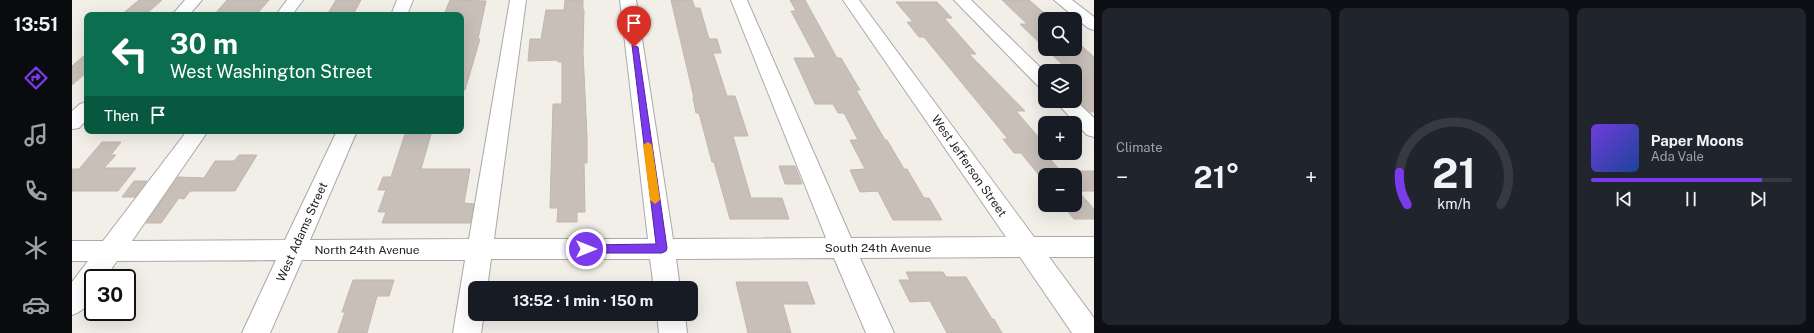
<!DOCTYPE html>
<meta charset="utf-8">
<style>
:root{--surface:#171b24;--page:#20242c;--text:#f1f3f6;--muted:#9ea1a6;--line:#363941;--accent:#7c3aed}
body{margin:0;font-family:"Public Sans",sans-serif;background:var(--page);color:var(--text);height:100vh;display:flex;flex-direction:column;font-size:15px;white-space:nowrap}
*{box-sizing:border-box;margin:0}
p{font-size:13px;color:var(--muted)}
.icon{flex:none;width:22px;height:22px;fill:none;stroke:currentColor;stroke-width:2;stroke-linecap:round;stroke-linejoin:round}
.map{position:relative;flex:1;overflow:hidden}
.side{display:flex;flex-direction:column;gap:8px;padding:8px;background:#0d0f14;width:720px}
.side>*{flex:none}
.top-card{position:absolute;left:12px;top:12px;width:380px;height:122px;border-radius:8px;box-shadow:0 4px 16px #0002;background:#0b6e4f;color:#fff;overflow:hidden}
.tools{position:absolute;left:966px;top:12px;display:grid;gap:8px}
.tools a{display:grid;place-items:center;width:44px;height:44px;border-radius:8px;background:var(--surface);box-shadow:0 4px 16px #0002;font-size:20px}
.speed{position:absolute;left:12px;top:269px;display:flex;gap:8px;font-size:20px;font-weight:700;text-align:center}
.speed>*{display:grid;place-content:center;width:52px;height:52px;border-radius:50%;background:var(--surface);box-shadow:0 4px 16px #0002;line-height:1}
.speed .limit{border:2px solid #111;border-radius:6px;background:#fff;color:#111}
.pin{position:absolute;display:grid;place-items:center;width:34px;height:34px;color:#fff;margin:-41px -17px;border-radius:50% 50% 50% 0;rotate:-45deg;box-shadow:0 0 4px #0007}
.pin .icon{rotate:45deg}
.me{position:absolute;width:44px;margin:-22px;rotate:90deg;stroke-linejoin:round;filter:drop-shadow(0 0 3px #0008)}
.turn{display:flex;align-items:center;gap:14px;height:84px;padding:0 20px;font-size:18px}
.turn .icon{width:52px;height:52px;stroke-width:2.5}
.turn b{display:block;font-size:28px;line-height:34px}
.then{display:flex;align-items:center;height:38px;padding:0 20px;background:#0003;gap:8px;font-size:15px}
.big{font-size:30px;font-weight:700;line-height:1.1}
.side .card{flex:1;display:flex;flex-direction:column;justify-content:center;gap:6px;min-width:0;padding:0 14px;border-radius:8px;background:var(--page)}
.side .dial{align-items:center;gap:0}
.dial svg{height:104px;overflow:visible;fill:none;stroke:var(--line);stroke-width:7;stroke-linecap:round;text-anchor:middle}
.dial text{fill:var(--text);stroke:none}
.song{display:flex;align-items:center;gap:12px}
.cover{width:48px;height:48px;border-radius:6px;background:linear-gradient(135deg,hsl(260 70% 55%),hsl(220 70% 35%))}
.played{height:4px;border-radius:2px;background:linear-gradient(90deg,var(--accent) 85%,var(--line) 85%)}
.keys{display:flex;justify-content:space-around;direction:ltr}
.heat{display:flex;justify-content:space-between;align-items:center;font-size:22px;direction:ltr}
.side .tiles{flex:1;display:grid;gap:8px;grid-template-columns:repeat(3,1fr)}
.trip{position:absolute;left:396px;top:281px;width:230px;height:40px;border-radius:8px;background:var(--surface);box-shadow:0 4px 16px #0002;font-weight:700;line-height:40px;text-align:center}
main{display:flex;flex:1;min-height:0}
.dock{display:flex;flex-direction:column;width:72px;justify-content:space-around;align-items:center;background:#090b0e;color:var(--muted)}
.dock .icon{width:28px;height:28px}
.dock .on{color:var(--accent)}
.dock b{font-size:18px;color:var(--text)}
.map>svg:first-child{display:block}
.building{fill:#c7bfb8;stroke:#c4b6ab}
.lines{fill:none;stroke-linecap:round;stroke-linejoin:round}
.minor-casing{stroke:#a9a9a9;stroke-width:2}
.minor{fill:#fff;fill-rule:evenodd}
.route{fill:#7c3aed;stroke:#51269a}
.slow{fill:#f59e0b}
.labels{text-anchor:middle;stroke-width:4;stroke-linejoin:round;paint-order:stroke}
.street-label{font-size:12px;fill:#222;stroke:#fff}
</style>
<main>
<nav class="dock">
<b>13:51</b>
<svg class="icon on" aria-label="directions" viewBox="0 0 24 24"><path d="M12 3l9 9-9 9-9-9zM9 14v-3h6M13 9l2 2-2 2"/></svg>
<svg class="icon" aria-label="music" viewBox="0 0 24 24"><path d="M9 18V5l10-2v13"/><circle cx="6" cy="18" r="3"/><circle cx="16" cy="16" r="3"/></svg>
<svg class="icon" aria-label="phone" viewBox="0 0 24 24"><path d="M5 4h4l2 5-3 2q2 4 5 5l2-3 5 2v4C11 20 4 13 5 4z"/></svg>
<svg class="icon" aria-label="climate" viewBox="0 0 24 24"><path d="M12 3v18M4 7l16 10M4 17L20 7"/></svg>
<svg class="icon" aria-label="car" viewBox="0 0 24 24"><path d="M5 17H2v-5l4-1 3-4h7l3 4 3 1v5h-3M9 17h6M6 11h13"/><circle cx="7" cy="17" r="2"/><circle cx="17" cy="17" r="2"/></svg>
</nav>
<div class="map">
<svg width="1022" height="333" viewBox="0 0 1022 333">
<rect width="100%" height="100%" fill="#f2efe9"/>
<path class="building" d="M67 0H90L73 15H49Z
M155 0H197L184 15H142Z
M264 0H289L281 15H255Z
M378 0 414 1 406 39H408L393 90H389V15H372Z
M493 0H511V10H512L511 52 515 137V163H512L513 212H505V222H485L486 208H478L481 104H490V62H486V60L456 61 458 39H469L474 10H492Z
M599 0H620L623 8H628L637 39H645L649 53H641L655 96H663L676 136H661L679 198H710L717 219H658L642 162H640L627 113H624L621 98H622Z
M718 0H733L765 58H769L788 90H784L813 140H815L832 169H835L852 198H857L870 220H821L806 191 788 192 778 170 793 169 778 140H786L772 113H766L761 104H743L722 58H744L719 11H724Z
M930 0H957L979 19H973V48L948 24H955Z
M824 2H865L880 18H872L904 54H897L953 111H944L968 139H973V153L992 175H967L949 153H942L931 139H936L852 37H847L835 22H841Z
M1003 40 1022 57V112H1018L1003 99V71H997L974 49H1003Z
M15 53V72L0 85V66Z
M334 131H360L349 169H398L392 203 402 204 398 223H310L314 212H306L314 190H306L311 177H319Z
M30 142H49L39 155H44L32 168H64L46 191H0V169H7Z
M167 155H185L163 191H118L112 199 107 198 89 223H74L106 177 132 178 143 161H162Z
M707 166H723L730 184H713Z
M1003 171H1022V191H1006L1022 209V219H1002L990 205H1003Z
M62 181H75L63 197H50Z
M834 272H871L874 277H894L920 319H922L930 333H875L858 301 838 302 827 280H838Z
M281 280H322L317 296H305L295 333H266L273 312H270Z
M664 282H735L743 304H711L719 333H676Z"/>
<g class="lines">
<defs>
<path id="minor" d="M113 0H130L117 15H100Z
M215 0H231L220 15H204Z
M325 0H341L335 15H319Z
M438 0H454L422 239H576L548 0H564L601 239 754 238 659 0H675L779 238 934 237 771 0H787L962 237H1022V257H977L1022 318V333H1000L948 257 788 258 822 333H794L762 258 604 259 608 288H582L578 259H419L415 288H403V314H412L409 333H381L393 260H230L198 333H170L204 260 45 261 33 278H21C21 297 19 308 0 315V282L16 261H0V241H31L115 131H136L60 241 213 240 265 131H285L238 240 397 239Z
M882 0H899L973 72V88L966 86Z
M982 0H1000L1022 17V30L1016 28Z
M1003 100 1022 118V137L1015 135 983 101Z
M15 102V119L7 128 0 129V111L8 104Z
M585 314H613L615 333H587Z"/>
</defs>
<use href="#minor" class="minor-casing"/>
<use href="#minor" class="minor"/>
</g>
<path class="route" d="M560 45 566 47 595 248 594 251 590 253H514L510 252 509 249 510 246 514 245 584 244Z"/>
<path class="slow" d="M576 142 580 145 588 200 583 204 578 200 571 145Z"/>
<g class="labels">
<g class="street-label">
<text transform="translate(897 166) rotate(55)" y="4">West Jefferson Street</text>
<text transform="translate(230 232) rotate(-66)" y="4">West Adams Street</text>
<text x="806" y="252">South 24th Avenue</text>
<text x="295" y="254">North 24th Avenue</text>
</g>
</g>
</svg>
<div class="tools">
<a><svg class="icon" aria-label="search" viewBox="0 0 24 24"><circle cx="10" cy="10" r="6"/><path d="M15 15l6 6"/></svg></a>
<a><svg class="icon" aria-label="layers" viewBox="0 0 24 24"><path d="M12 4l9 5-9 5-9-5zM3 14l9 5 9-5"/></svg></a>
<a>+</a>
<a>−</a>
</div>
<div class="speed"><div class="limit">30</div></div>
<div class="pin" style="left:562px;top:47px;background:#d93025"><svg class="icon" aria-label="arrive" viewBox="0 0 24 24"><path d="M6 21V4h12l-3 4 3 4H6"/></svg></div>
<svg class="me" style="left:514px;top:249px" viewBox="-20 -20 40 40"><circle r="17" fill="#7c3aed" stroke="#fff" stroke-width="3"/><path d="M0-11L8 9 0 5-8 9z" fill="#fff"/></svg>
<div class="trip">13:52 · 1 min · 150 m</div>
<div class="top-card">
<div class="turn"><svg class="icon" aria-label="left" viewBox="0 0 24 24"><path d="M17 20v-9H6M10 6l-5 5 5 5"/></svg><div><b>30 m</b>West Washington Street</div></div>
<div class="then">Then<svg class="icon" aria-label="arrive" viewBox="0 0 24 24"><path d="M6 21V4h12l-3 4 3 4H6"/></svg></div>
</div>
</div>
<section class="side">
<div class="tiles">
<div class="card"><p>Climate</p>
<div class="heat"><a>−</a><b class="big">21°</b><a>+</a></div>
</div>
<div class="card dial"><svg viewBox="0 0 100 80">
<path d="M14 69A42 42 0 1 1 86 69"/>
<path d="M14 69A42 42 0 0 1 8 44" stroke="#7c3aed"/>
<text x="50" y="56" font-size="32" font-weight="700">21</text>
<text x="50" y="72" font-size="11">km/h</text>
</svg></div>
<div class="card">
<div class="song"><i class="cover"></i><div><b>Paper Moons</b><p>Ada Vale</p></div></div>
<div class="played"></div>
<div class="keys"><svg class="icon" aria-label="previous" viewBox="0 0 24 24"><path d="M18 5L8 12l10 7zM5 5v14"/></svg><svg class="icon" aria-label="pause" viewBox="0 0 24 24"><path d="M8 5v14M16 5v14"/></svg><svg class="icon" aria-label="next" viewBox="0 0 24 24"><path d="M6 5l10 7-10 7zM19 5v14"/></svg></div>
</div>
</div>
</section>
</main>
